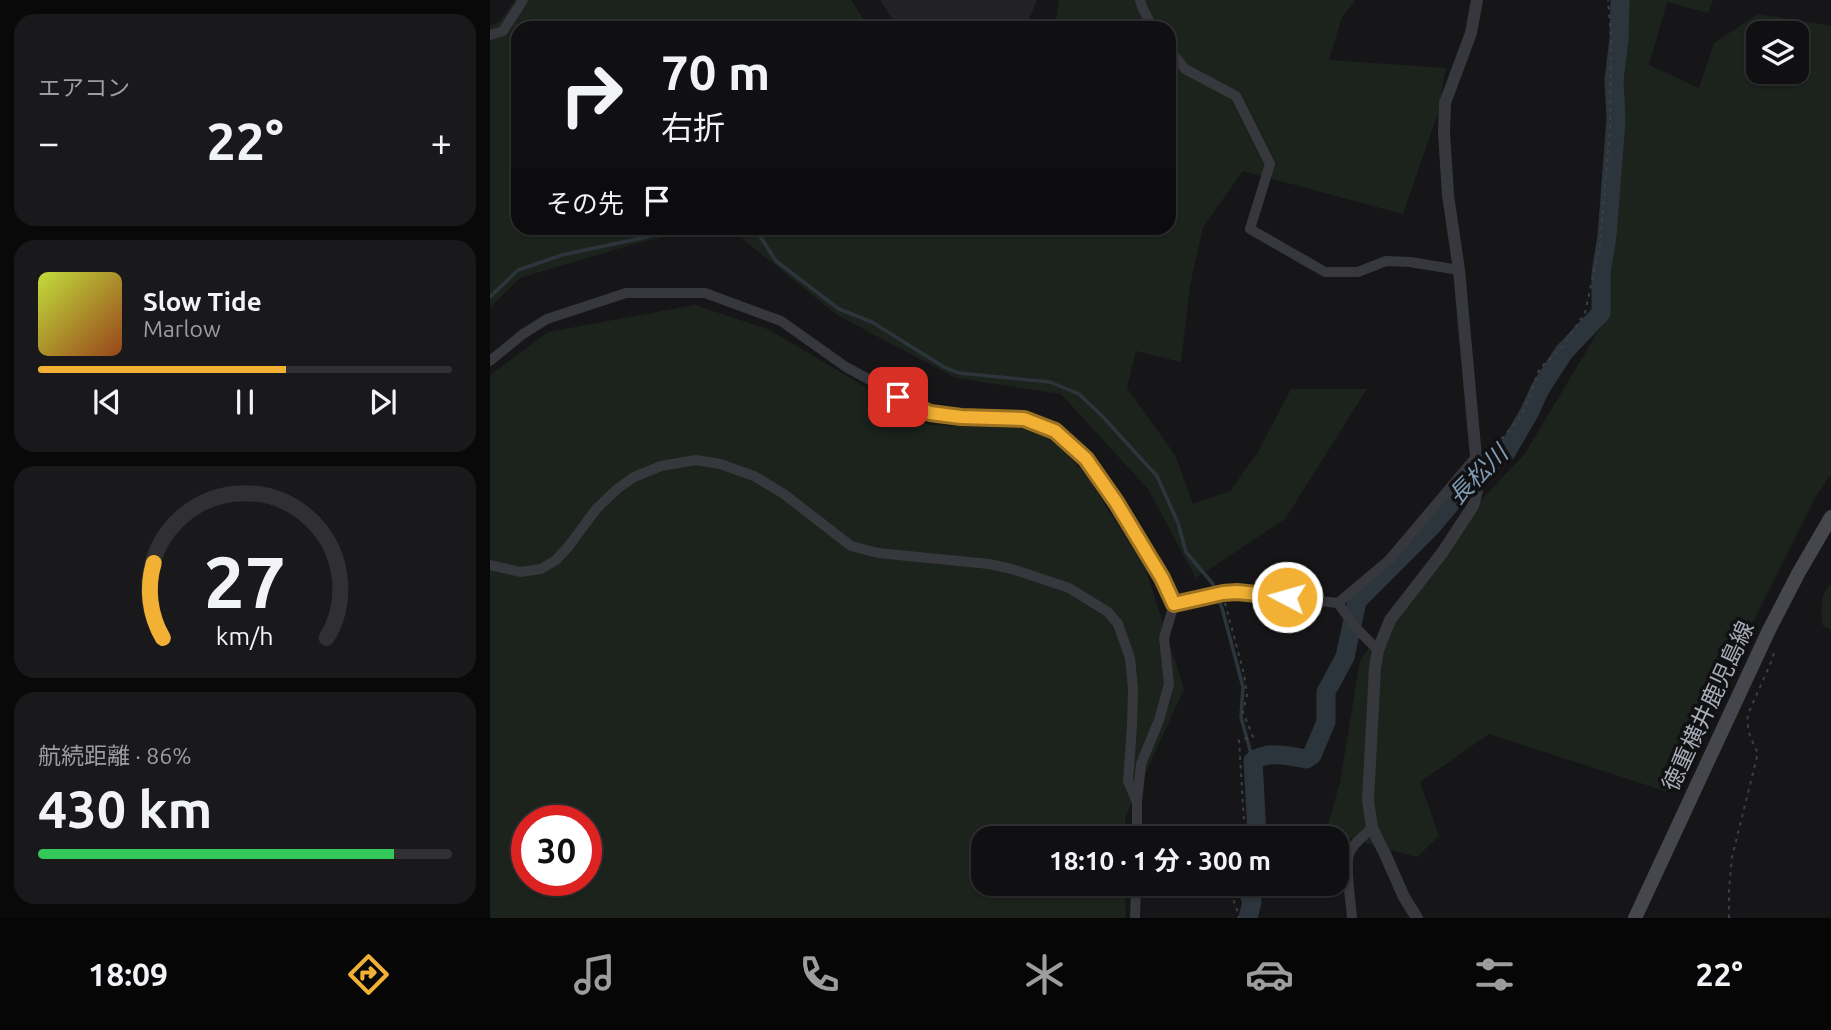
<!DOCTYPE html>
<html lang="ja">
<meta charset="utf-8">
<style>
:root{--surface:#101012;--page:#19191b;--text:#f1f3f6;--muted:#9c9d9f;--line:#303032;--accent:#f2b134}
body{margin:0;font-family:Ubuntu,"Noto Sans JP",sans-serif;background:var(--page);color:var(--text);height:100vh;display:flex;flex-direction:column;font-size:26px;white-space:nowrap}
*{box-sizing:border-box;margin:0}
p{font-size:23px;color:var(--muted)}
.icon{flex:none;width:38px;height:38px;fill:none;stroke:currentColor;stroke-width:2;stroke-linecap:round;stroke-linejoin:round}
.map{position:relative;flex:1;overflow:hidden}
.details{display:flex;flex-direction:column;gap:14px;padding:14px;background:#09090a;width:490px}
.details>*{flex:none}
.guide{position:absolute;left:21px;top:21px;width:665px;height:214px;border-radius:21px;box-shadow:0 2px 5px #0004,0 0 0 2px var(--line);background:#101012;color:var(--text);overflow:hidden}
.fabs{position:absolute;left:1256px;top:21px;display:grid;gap:14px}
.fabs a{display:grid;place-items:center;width:63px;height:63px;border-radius:14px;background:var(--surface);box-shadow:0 2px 5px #0004,0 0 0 2px var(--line);font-size:35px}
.speed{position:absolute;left:21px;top:805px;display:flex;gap:14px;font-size:35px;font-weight:700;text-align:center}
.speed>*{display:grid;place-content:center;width:91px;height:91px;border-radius:50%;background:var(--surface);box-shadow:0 2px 5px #0004,0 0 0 2px var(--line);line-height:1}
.speed .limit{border:10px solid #d22;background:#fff;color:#111}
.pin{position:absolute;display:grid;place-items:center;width:60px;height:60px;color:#fff;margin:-30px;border-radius:14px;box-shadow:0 4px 10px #0006}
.me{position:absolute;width:77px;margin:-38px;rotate:276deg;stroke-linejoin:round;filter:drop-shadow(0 0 5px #0008)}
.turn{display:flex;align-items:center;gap:24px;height:147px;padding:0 35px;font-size:32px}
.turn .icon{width:91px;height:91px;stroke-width:2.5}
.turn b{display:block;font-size:49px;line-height:60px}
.then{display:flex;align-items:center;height:66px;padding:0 35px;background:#0003;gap:14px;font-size:26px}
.big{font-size:52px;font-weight:700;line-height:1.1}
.details .tile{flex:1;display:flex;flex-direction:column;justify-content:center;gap:10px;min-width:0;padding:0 24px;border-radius:21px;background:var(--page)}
.details .dial{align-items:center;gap:0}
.dial svg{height:182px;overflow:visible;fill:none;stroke:var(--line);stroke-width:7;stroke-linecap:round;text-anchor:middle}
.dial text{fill:var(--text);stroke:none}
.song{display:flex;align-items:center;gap:21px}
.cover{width:84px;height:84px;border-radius:10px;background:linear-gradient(135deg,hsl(70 70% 55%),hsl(20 70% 35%))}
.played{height:7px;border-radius:4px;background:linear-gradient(90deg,var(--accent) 60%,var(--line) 60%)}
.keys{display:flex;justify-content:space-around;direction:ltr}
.heat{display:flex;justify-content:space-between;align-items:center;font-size:38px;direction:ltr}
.charge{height:10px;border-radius:5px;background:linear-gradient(90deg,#34c759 86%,var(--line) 0)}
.trip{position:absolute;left:481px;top:826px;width:378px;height:70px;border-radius:21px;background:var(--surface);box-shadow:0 2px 5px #0004,0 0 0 2px var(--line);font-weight:700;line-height:70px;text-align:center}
.tabs{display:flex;height:112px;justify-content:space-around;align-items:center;background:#060607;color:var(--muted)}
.tabs .icon{width:49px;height:49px}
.tabs .on{color:var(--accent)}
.tabs b{font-size:32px;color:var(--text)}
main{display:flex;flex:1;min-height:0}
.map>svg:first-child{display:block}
.built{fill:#222225}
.green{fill:#1c231d;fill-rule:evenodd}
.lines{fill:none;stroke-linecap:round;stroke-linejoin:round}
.stream{stroke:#2c353c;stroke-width:3.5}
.river{stroke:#2c353c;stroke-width:19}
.path{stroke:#3d3f44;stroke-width:2;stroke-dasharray:3.5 5;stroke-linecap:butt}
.minor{stroke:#37383d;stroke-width:10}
.tertiary{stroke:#37383d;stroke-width:12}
.secondary{stroke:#45474d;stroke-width:14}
.route-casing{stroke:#9d7322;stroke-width:18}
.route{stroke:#f2b134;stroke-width:12}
.labels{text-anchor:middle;stroke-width:7;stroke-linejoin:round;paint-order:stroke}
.street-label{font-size:23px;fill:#a8adb8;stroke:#111113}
.water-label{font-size:24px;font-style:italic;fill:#7f9bb3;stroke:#111113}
</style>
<main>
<section class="details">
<div class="tile"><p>エアコン</p>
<div class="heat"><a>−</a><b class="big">22°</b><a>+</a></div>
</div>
<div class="tile">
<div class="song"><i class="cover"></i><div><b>Slow Tide</b><p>Marlow</p></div></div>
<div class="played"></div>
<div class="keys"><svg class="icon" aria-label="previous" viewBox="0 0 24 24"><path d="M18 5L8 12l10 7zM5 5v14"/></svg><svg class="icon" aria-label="pause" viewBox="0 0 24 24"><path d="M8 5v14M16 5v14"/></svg><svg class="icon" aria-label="next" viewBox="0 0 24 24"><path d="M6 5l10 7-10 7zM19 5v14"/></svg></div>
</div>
<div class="tile dial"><svg viewBox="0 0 100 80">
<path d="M14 69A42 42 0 1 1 86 69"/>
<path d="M14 69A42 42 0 0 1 10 36" stroke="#f2b134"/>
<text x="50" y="56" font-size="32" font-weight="700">27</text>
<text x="50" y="72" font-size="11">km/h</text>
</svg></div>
<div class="tile"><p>航続距離 · 86%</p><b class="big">430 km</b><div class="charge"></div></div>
</section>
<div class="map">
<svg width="1341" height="918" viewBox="0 0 1341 918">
<rect width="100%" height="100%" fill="#161618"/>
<path class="built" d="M390 0H547L535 28H408Z"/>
<path class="green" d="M25 0H361L379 28H28V228H214L144 244 30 278 0 307V26L9 22Z
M569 0H866L852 17 839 60 956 68 948 113 913 214 753 171 713 227 700 286 691 362 646 351 637 388 685 455 703 504 740 491 768 452 801 389H877L795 519 706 578 658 489 571 394 466 378 347 315 239 228H679V28H565Z
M1131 0H1223L1218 13 1177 2 1159 65 1209 88 1224 43 1268 14 1341 26V474L1326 496 1178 792 999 734 930 782 949 836 927 857 836 832 850 782 870 661 966 526 1034 455 1118 315 1131 63ZM1269 33H1307V72H1269Z
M205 305 280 330 439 425 530 428 562 439 595 473 656 570 694 689 635 818V838H494V884H635L636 918H0V375L58 332ZM37 821H96V880H37Z
M1341 584V629L1333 626C1331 611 1329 595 1341 584Z"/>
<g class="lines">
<path class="stream" d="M261 228 266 230 286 261 349 309 382 322 454 367 469 373 560 382 589 394 612 416 667 476 688 523 696 552 723 584 732 608 753 687 751 717 763 761
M0 297 28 270 72 255 161 236 178 228"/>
<path class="river" d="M765 838 767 834 763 761C778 750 800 756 816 759L822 755 836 722V692L855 657 867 601 942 526 971 491 1005 459 1017 451 1039 413 1050 389 1074 352 1111 313V273L1117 236 1126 119 1124 80 1129 39 1130 0
M755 884 762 902 758 918"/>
<path class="path" d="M998 449 1009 442 1032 415 1050 368 1070 350 1095 313 1110 244 1120 129 1121 37 1118 0
M735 603 754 674 757 695 753 712 763 737 749 740 755 838
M738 884 749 916 748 918
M1239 918V890L1242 857 1268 753C1261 740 1256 729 1258 714L1282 660 1285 649"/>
<path class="minor" d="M650 0 652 7 663 28
M0 35 13 31 33 0
M679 49 695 69 746 96 780 164 760 229 835 272H868L896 261 920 262 969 270
M0 361 33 334 57 319 136 293H215L291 321 356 367 440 413 471 417 534 419 565 431 596 459 626 502 672 578 684 604 674 638 679 684 669 720 651 764 647 802V838
M0 565 30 572 51 569 66 560 78 547 107 508 127 489 144 477 171 466 206 460 230 464 264 476 294 494 361 546 388 553 499 564 522 569 579 588 618 612 628 624 640 658 643 688 642 726 638 781 646 800
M848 603 899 560 986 457
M684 604 733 593 747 592 848 603 866 628 888 650
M645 918 646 884
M862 918C861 902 855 868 859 854 862 844 875 835 882 828"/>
<path class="tertiary" d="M927 918 914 897 895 854 882 828 878 800 885 668 888 650 900 620 952 553 983 506 987 490 986 457 969 270 958 195 954 132 955 103 981 33 987 0"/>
<path class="secondary" d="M1145 918 1279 630 1309 572 1341 517"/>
</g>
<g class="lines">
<defs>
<path id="route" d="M408 397 440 413 471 417 534 419 565 431 596 459 626 502 672 578 684 604 733 593 747 592 797 597"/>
</defs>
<use href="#route" class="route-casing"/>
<use href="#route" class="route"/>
</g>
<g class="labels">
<g class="street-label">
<text transform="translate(1218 706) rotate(-65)" y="8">徳重横井鹿児島線</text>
</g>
<g class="water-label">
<text transform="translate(988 475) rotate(-45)" y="8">長松川</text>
</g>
</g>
</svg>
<div class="fabs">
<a><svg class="icon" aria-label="layers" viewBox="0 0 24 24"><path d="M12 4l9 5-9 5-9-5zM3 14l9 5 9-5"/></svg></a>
</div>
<div class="speed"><div class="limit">30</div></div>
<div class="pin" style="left:408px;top:397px;background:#d93025"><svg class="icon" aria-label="arrive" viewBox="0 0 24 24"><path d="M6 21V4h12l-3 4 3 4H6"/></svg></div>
<svg class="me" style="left:797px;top:597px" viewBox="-20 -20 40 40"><circle r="17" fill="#f2b134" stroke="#fff" stroke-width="3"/><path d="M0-11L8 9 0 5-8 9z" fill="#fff"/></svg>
<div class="trip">18:10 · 1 分 · 300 m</div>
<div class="guide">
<div class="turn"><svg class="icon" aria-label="right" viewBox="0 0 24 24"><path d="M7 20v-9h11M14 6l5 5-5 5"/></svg><div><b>70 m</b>右折</div></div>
<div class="then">その先<svg class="icon" aria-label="arrive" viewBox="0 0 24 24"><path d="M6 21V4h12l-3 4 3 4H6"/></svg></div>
</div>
</div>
</main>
<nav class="tabs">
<b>18:09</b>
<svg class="icon on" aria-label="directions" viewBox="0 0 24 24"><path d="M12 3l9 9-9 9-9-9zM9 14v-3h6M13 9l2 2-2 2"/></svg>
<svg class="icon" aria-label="music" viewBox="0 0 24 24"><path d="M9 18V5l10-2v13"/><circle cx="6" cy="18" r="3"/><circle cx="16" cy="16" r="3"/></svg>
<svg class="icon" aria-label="phone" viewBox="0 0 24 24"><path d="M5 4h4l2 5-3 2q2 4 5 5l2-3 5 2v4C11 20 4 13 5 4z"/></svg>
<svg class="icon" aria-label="climate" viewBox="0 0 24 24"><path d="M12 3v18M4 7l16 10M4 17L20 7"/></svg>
<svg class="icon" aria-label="car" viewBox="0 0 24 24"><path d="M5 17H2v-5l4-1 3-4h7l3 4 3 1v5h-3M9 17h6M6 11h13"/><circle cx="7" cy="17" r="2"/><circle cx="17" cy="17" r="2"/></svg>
<svg class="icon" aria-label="filters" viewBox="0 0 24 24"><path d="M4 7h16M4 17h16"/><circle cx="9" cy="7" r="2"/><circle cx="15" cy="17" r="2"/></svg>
<b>22°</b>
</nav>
